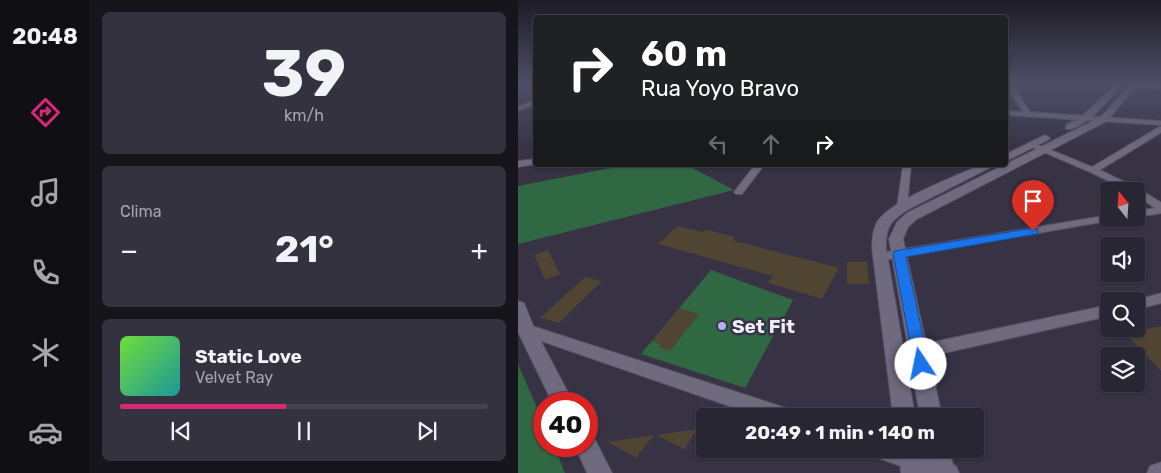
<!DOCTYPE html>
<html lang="pt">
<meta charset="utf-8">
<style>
:root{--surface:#292633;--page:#35323f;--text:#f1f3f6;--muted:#a5a5ac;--line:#45434e;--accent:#db2777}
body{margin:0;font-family:Rubik,sans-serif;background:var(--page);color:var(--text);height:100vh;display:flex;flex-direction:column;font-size:19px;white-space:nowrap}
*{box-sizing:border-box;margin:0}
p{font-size:16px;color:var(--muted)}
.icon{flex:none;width:28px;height:28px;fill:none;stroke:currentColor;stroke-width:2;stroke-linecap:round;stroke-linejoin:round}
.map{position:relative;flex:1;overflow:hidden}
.panel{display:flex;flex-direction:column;gap:12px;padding:12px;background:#17151c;width:428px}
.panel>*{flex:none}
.hud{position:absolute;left:15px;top:15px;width:475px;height:152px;border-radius:5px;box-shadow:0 1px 4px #0004,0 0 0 1px var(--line);background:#202124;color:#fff;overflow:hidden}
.needle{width:32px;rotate:343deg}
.controls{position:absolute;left:582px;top:182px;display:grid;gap:10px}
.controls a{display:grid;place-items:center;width:45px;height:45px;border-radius:5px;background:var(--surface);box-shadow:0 1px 4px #0004,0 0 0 1px var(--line);font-size:25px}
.speed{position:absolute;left:15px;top:392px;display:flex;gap:10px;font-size:25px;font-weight:700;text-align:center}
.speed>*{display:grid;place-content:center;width:65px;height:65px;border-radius:50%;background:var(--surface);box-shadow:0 1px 4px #0004,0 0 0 1px var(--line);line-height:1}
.speed .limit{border:8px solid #d22;background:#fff;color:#111}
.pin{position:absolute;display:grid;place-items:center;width:42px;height:42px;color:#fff;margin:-51px -21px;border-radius:50% 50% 50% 0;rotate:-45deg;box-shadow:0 0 5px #0007}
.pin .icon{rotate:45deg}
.me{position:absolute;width:55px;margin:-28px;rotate:349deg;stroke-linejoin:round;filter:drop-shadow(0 0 4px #0008)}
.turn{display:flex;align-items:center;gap:18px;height:105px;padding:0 25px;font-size:22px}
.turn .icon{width:65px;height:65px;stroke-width:2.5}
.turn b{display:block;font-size:35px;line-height:42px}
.lanes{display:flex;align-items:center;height:48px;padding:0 25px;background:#0003;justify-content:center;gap:25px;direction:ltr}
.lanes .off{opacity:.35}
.big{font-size:38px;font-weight:700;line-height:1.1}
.panel .tile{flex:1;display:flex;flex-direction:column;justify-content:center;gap:8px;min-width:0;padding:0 18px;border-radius:8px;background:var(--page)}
.panel .dial{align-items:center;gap:0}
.dial b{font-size:65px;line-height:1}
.song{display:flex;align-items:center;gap:15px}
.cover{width:60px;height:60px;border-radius:8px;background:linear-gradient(135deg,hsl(100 70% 55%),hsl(180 70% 35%))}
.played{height:5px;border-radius:2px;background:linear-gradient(90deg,var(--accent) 45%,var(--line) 45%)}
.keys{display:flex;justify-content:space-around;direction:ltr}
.heat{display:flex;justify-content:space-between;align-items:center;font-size:28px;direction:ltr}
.trip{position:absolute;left:178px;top:408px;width:288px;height:50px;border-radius:5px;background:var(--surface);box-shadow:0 1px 4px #0004,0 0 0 1px var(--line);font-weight:700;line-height:50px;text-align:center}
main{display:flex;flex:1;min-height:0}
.tab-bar{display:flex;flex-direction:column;width:90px;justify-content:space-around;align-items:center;background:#100f14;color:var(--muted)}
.tab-bar .icon{width:35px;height:35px}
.tab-bar .current{color:var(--accent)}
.tab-bar b{font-size:22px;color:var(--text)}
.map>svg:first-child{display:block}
.green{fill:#316844}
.building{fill:#504432}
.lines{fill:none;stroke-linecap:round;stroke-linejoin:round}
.minor-casing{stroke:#565061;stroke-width:2}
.tertiary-casing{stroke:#565061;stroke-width:2}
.minor{fill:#706a7f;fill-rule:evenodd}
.tertiary{fill:#706a7f;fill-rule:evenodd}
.route{fill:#1a73e8;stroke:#114b97}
.poi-dot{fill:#b5acf8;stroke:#373244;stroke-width:2}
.labels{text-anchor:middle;stroke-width:5;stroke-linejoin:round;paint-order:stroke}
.near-poi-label{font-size:19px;font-weight:bold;fill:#f1eefa;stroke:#373244;text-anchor:start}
</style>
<main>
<nav class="tab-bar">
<b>20:48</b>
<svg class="icon current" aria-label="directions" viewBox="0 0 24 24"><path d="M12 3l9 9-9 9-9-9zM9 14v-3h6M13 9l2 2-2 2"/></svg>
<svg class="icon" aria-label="music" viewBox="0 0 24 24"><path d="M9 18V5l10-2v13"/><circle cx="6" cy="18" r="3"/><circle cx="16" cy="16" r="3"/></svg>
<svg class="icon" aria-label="phone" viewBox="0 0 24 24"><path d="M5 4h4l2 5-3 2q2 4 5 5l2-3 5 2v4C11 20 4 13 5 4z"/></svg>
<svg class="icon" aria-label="climate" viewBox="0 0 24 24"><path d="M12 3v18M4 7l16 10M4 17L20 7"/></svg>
<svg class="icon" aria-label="car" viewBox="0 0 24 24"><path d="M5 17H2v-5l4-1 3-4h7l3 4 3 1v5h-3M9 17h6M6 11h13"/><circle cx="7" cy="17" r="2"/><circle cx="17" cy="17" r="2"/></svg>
</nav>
<section class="panel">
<div class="tile dial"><b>39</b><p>km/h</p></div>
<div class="tile"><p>Clima</p>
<div class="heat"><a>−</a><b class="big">21°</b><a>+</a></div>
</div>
<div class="tile">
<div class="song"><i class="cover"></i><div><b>Static Love</b><p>Velvet Ray</p></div></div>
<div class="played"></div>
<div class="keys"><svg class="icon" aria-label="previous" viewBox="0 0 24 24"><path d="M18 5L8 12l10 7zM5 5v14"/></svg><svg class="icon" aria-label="pause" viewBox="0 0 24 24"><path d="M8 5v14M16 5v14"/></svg><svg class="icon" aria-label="next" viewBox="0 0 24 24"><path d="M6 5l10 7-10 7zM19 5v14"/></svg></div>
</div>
</section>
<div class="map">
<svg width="644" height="473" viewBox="0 0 644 473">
<rect width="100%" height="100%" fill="#373244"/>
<path class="green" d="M108 165H169L216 190 0 244V186Z
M193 270 275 300 227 388 123 354Z
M0 364 26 424V446H36L47 473H0Z"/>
<path class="building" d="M160 226 184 232 189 230 217 237 215 239 217 241 321 268 304 299 250 283 255 276 140 244Z
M30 250 42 274 27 280 16 255Z
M329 262H349L351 284H329Z
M67 277 84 281 41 323 22 318Z
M161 308 181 314 152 351 140 347 143 344 134 341Z
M644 326V372L607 333Z
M180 429 166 449 138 435Z
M136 435 118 458 90 442Z"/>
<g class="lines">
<defs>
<path id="minor" d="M0 85H5L0 88Z
M489 85H495L512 112 644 121V125L488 115V111L505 112Z
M608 85H644V89L611 87Z
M18 99V104L0 111V107Z
M641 127H644V132L582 170 621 189 644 203V213L619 217V211L637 208 619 196V191H611L572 172 509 145 516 143 574 167Z
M18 159V164L0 167V161Z
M237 165H246L224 194H218L216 192Z
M385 165H393L389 207 384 210 379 207Z
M591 215V219H596L595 220 362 261 356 257 362 253Z
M644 293V303L619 309V301H614Z
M591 305V316L377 364 371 362 369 357 371 352 377 350Z
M8 324 265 407 271 410 274 416H240L3 334 1 330 3 326Z
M352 449H388L438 466 441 473H403L354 456Z
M644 462V473H629L632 466Z"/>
<path id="tertiary" d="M597 85H604C594 97 565 131 548 129V125L562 118Z
M612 85H619L589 121 399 219 390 227 385 239 424 416H402L371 239 379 222 389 213 583 117Z
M527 135 532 138 530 140 488 161V154Z
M463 165H477L389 210C372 222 368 226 368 248L397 416H375L354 248C354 239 355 230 359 222 373 200 438 176 463 165Z
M0 301 6 303 16 328 56 404H35L0 332Z
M69 435 76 438 94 473H69L57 446H69Z
M381 449H403L407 473H383Z
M409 449H431L437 473H413Z"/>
</defs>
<use href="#minor" class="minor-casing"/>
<use href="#tertiary" class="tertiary-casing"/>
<use href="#minor" class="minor"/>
<use href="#tertiary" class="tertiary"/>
</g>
<linearGradient id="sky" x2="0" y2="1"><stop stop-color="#1e1c25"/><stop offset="0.56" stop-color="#4d4f67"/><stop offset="1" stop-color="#4d4f67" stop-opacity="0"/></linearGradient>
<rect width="644" height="151" fill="url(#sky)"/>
<path class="route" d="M515 228 519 229 520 231 519 234 388 257 411 364 408 369 403 371 397 369 375 254 377 251Z"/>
<circle class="poi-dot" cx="204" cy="326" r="5"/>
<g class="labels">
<g class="near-poi-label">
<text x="214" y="333">Set Fit</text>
</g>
</g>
</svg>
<div class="controls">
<a><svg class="needle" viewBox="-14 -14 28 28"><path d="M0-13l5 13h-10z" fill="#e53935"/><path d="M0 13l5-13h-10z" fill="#a5a5ac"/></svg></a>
<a><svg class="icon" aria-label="sound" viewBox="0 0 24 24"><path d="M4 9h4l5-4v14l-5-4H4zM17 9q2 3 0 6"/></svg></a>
<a><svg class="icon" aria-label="search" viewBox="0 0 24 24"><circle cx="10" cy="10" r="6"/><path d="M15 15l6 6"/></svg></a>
<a><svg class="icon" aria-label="layers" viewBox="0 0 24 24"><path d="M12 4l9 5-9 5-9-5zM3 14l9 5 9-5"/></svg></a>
</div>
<div class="speed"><div class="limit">40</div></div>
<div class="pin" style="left:515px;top:231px;background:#d93025"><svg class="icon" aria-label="arrive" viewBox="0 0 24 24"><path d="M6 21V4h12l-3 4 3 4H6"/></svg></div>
<svg class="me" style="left:403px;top:364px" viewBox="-20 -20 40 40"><circle r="19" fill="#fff"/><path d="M0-13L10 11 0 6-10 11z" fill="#1a73e8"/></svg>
<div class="trip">20:49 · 1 min · 140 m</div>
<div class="hud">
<div class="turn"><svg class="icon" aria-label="right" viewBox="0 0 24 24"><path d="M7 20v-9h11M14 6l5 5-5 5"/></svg><div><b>60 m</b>Rua Yoyo Bravo</div></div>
<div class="lanes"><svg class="icon off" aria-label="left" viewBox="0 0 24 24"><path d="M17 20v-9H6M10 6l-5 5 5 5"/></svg><svg class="icon off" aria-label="ahead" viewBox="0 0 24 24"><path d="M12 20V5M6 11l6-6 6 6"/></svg><svg class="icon" aria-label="right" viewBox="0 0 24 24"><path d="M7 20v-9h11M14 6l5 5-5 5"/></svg></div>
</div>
</div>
</main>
